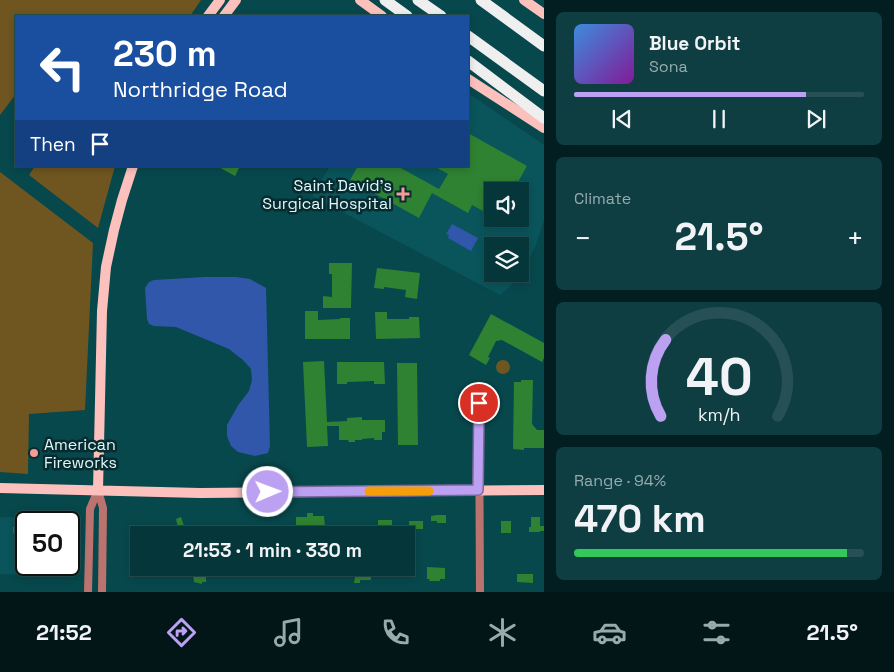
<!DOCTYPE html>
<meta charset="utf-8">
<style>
:root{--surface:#05363a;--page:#0e3e42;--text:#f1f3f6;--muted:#97abaf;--line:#265054;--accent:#bca0f2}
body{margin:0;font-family:"Space Grotesk",sans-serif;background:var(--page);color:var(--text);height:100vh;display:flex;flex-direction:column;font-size:19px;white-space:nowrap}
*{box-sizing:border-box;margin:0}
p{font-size:16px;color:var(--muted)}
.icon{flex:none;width:28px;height:28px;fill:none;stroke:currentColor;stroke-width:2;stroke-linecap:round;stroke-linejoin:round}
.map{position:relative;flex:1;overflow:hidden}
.details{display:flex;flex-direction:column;gap:12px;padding:12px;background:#031e20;width:350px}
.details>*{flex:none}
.top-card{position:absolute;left:15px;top:15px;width:454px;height:152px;border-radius:0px;box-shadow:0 2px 8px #0003,0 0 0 1px var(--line);background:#1a4fa0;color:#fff;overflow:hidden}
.fabs{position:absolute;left:484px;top:182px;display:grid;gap:10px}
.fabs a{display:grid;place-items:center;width:45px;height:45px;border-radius:0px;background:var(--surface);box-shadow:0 2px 8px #0003,0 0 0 1px var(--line);font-size:25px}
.speed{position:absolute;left:15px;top:511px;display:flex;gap:10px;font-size:25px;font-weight:700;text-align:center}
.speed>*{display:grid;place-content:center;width:65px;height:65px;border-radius:50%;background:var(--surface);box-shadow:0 2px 8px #0003,0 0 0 1px var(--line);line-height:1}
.speed .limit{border:2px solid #111;border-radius:8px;background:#fff;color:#111}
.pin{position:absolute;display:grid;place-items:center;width:42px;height:42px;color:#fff;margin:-21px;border:2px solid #fff;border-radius:50%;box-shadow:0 1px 5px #0007}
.me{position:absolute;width:55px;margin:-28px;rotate:89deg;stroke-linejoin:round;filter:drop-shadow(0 0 4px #0008)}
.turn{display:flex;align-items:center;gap:18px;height:105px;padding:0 15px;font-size:22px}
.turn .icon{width:65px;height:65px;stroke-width:2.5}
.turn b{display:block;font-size:35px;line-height:42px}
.then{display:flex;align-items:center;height:48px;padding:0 15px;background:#0003;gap:10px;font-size:19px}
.big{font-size:38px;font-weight:700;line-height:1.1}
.details .widget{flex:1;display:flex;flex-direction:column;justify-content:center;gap:8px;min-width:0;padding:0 18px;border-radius:8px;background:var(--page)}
.details .dial{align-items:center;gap:0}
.dial svg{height:130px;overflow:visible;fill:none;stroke:var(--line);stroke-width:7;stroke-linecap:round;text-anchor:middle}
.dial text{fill:var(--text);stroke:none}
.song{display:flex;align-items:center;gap:15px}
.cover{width:60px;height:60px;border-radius:8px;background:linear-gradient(135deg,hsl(210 70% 55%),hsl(290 70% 35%))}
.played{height:5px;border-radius:2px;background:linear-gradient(90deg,var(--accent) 80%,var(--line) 80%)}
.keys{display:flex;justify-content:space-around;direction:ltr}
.heat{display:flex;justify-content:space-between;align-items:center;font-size:28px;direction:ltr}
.charge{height:8px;border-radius:4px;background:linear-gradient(90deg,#34c759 94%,var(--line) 0)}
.trip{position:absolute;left:130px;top:526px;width:285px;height:50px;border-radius:0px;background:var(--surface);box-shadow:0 2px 8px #0003,0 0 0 1px var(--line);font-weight:700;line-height:50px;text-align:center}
.tabs{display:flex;height:80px;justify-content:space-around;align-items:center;background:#021617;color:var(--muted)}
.tabs .icon{width:35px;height:35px}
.tabs .selected{color:var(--accent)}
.tabs b{font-size:22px;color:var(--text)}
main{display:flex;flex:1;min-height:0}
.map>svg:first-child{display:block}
.built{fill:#09555b;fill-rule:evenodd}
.green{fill:#6f5620}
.water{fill:#3157ab}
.building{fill:#2f8232}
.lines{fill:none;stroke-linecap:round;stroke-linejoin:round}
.minor{stroke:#ba736e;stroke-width:8}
.major{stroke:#fdc1bd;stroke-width:10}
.highway{stroke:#efefef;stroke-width:11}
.route-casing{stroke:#7a689d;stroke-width:12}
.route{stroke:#bca0f2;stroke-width:9}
.slow{stroke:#f59e0b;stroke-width:9}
.poi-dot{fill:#f59c96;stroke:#072b2f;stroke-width:2}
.labels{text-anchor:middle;stroke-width:5;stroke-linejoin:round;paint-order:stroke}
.poi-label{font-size:16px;fill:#ddfafc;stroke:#072b2f;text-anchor:end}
</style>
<main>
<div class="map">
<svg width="544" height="592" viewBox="0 0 544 592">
<rect width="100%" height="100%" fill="#07484d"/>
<path class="built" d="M468 93 544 145V220L536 245 521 276 500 295 312 196 330 166H468ZM492 191H520V219H492ZM492 246H520V274H492Z
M0 517 75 519 74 577 0 574ZM26 522H69V565H26Z"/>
<path class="green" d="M0 0H201L190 16H16V94L0 115Z
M35 166H115L98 228 29 175Z
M0 172 93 243 85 410 29 414 28 474 0 472Z
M496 367a7 7 0 1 1 14 0a7 7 0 1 1-14 0Z"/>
<path class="water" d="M452 224 478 238 471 251 448 238 449 235 446 234Z
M205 277H236L250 279 266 288 270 446 268 453 255 456 238 452 231 446 227 436V425L239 404 249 391 252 380 251 369 243 360 229 349 176 327 154 326 149 324 147 319 145 288 149 282 154 280Z"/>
<path class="building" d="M468 133 527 166 518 182 516 180 510 191H492V216L472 205 468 213 432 193 419 218 350 180 358 166H397L439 189 448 174 434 166H468Z
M217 166H240L235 176Z
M329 263H352L351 308H323V296L332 297V274H329Z
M377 268 420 273 417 299 405 297 406 290 384 287V289L374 288Z
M305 311H318V320L340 319V318H350V339H305Z
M375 312H387V319H409V317H419L420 338 376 339Z
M491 314 544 343V358L542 362 502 340 496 341 488 357 490 358 486 365 469 355Z
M324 361 327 422 347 421V418L362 417V420H385V432H382V440H374V438L362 439V440H355V442H349L348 440H339V426H327L328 446 307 447 303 362Z
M337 362H384L385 384H374V381L347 382V384H337Z
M397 363H417L418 445H398Z
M521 380H533L532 424 537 430H544V448H524V450L513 449 514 382H521Z
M307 513H313V516H324L325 527H318L319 535H296V517H307Z
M437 515H446V523H437V521H431V516Z
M181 517 185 529 179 532 176 519Z
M531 517H540V526H544V531H540V532H529V527H531Z
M378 520H392V530H378Z
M409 521H423V529H415V532L409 533Z
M501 521H511V533H501Z
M13 527H26V534L13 533Z
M406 536H413V550L406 549Z
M19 552H26V565H55V570H19Z
M427 567 445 568V579H440V581H429L430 579H427Z
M334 568H370L371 580H360V583H354L355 577 334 576Z
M195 571H204V574L206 573V582H202V584L194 582 193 574H195Z
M517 574H533V583L517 582Z"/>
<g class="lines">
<path class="minor" d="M479 403 480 592
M98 490 103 508 102 592
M88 592 90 509 98 490"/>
<path class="major" d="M360 0 382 16
M524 0 544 14
M208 16 220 0
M224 16 236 0
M468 79 544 128
M0 488 200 493 544 490
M98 490 102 311 106 267 114 230 122 200 133 166"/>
<path class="highway" d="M385 0 407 16
M418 0 441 16
M481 0 544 46
M468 36 544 91
M468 61 544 118"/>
</g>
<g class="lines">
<defs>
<path id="route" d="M268 492 478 490 479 403"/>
</defs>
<use href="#route" class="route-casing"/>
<use href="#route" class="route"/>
<path class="slow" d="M369 491H429"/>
</g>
<g class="poi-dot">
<path d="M400.5 186.5h5v5h5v5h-5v5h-5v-5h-5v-5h5z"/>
<circle cx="34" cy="453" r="5"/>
</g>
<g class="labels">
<g class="poi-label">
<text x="392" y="191">Saint David's<tspan x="392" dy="18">Surgical Hospital</tspan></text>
<text x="44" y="450" text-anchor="start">American<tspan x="44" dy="18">Fireworks</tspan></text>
</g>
</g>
</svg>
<div class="fabs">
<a><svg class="icon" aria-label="sound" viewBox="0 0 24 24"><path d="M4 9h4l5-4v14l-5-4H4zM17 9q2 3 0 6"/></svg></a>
<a><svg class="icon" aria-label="layers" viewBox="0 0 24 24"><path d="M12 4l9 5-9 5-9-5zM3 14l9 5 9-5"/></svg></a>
</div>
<div class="speed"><div class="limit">50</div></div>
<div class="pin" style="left:479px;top:403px;background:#d93025"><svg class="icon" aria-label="arrive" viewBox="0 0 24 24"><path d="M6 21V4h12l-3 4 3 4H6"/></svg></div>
<svg class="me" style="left:268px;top:492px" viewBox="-20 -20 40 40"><circle r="17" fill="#bca0f2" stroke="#fff" stroke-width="3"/><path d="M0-11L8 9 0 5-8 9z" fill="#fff"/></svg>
<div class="trip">21:53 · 1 min · 330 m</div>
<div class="top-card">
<div class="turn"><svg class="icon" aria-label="left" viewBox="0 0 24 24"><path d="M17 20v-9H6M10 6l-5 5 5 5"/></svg><div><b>230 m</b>Northridge Road</div></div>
<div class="then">Then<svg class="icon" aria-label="arrive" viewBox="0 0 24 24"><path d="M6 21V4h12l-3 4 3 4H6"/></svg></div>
</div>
</div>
<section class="details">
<div class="widget">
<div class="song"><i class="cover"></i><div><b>Blue Orbit</b><p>Sona</p></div></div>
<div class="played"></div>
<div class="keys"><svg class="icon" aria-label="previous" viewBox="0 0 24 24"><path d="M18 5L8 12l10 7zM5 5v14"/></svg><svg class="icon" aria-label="pause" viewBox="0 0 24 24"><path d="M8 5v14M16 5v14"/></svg><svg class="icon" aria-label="next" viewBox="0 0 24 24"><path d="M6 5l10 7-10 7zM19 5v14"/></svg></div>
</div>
<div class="widget"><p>Climate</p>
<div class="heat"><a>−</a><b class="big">21.5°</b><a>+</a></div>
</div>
<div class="widget dial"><svg viewBox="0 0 100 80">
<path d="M14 69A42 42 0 1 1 86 69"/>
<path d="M14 69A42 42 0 0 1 17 22" stroke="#bca0f2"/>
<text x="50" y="56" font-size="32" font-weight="700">40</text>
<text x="50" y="72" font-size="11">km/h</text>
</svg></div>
<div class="widget"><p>Range · 94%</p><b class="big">470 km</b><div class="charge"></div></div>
</section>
</main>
<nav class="tabs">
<b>21:52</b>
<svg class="icon selected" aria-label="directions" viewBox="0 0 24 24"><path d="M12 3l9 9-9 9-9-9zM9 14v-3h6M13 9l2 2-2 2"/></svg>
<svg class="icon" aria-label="music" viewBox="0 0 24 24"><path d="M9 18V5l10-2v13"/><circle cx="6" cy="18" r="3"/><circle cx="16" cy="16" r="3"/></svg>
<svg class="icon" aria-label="phone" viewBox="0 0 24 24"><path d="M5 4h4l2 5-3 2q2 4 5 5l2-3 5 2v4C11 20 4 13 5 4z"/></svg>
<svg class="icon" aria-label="climate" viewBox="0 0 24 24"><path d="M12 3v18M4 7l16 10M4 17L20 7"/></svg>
<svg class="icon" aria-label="car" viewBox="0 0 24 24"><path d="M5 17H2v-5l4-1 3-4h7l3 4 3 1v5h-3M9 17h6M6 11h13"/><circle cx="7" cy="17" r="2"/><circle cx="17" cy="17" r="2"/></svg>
<svg class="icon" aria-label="filters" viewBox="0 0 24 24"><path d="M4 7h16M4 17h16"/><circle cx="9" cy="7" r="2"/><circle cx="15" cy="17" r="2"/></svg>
<b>21.5°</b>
</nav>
